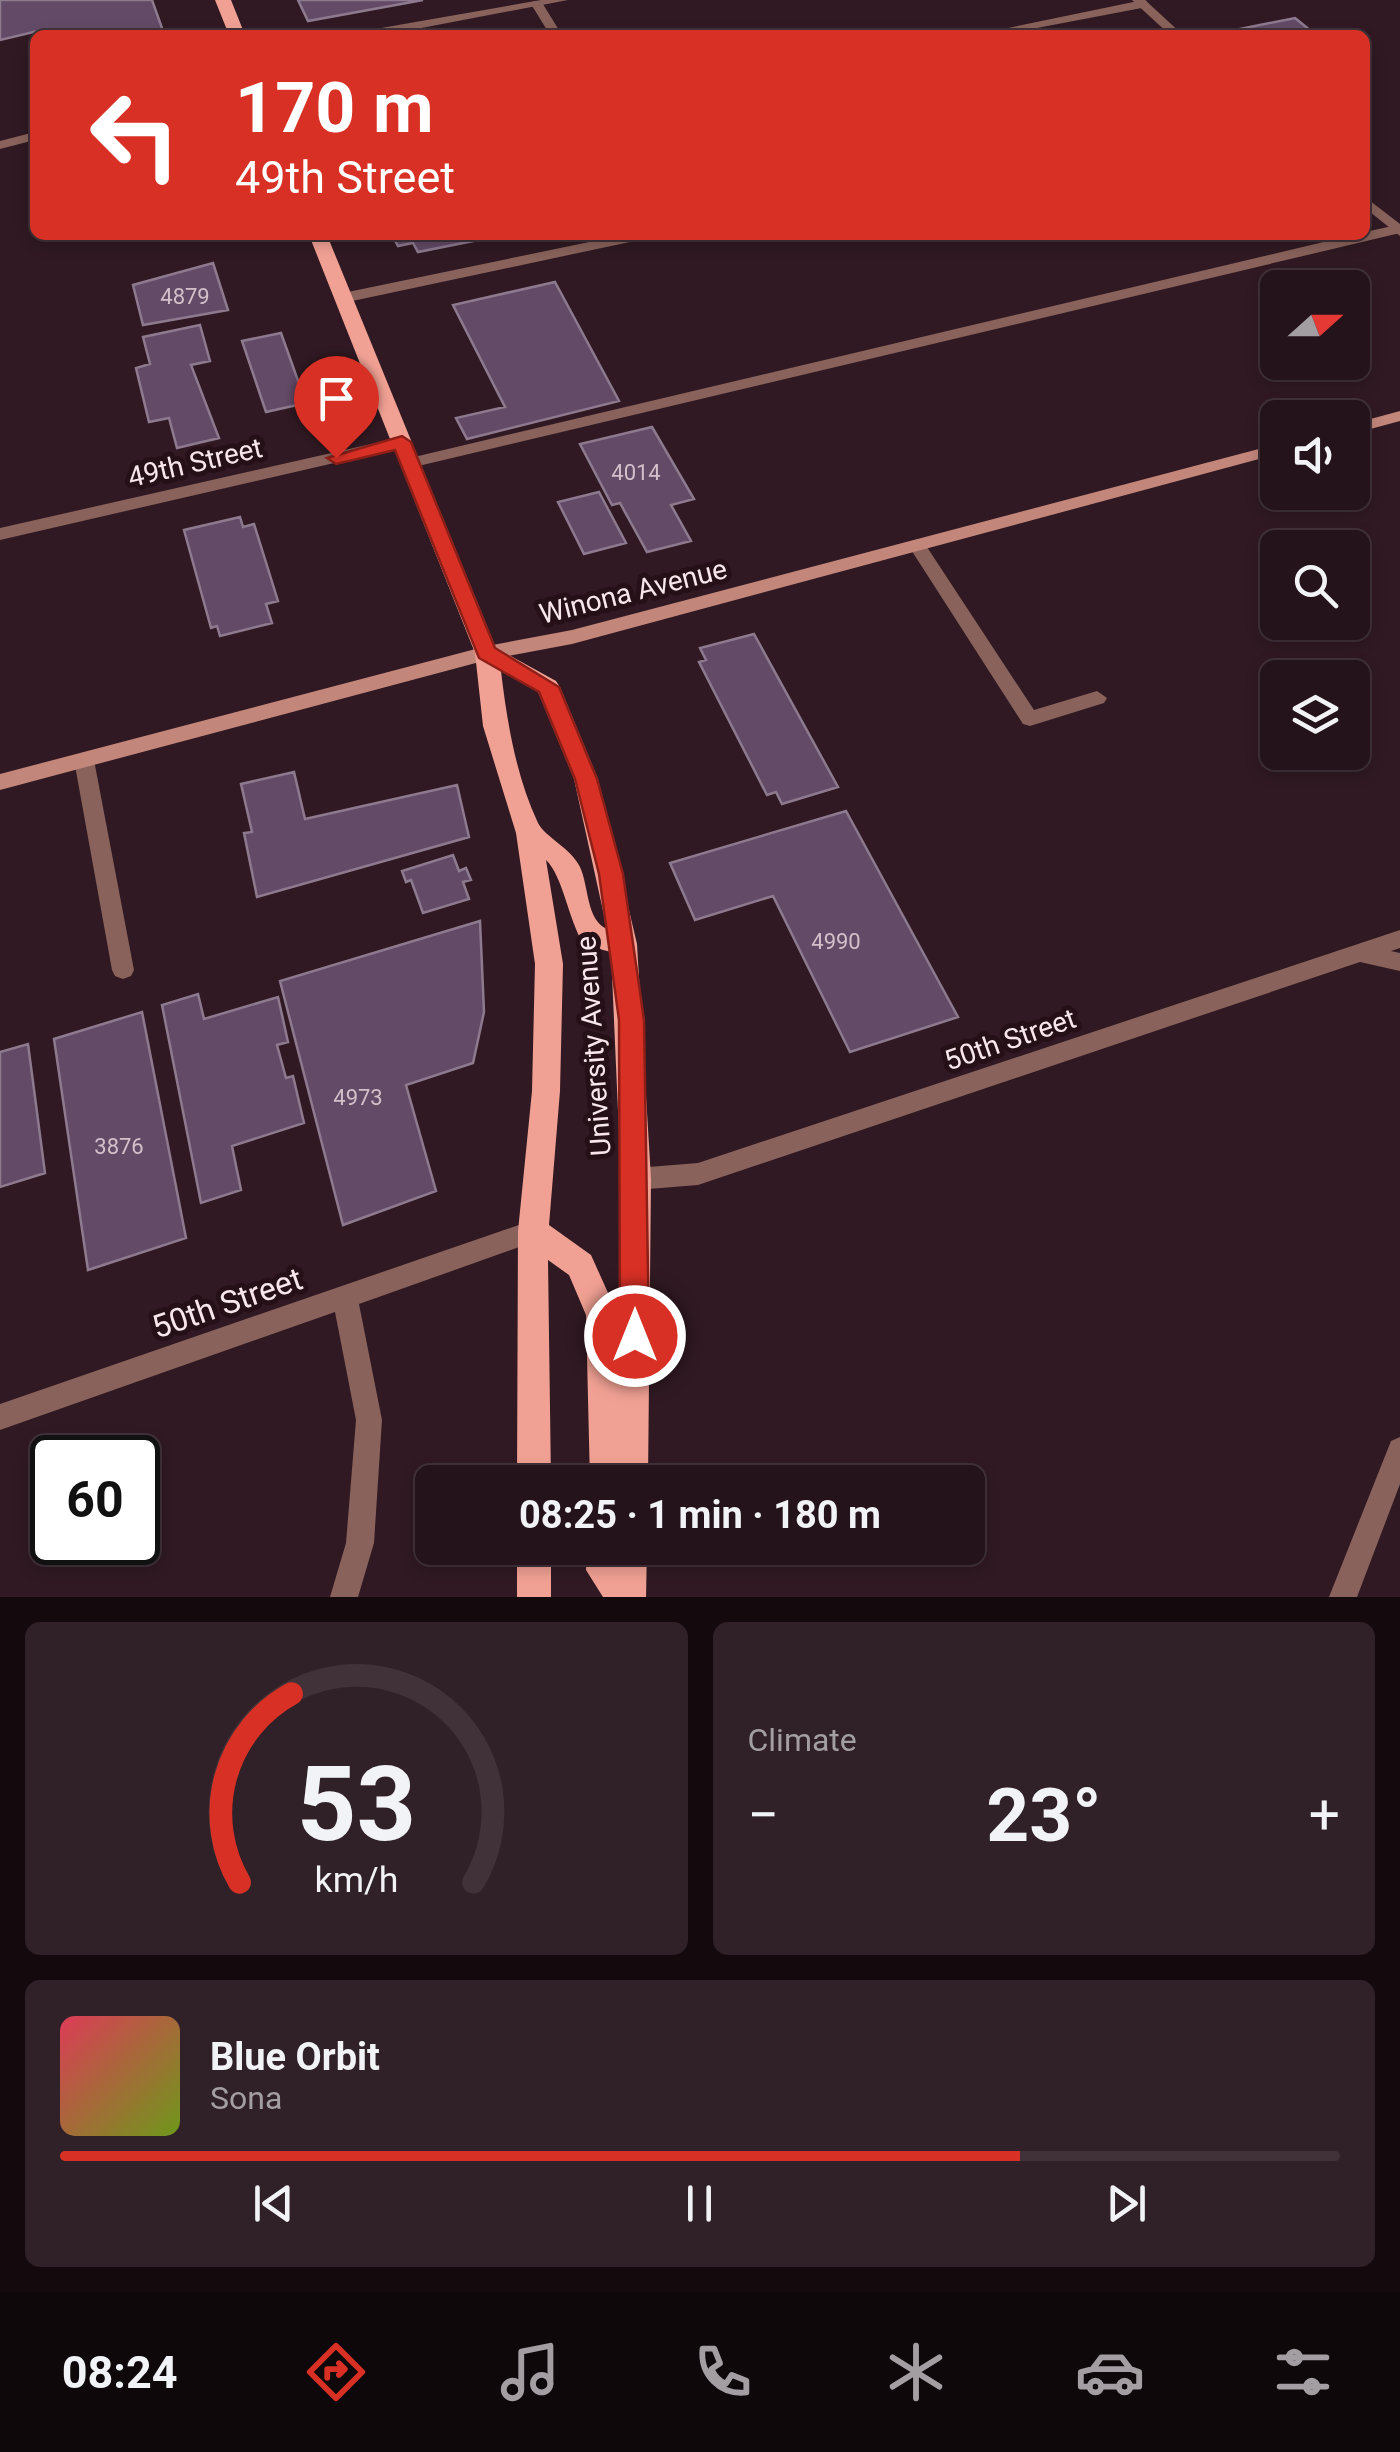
<!DOCTYPE html>
<meta charset="utf-8">
<style>
:root{--surface:#24131a;--page:#302027;--text:#f1f3f6;--muted:#a39ea2;--line:#413239;--accent:#d93025}
body{margin:0;font-family:Roboto,sans-serif;background:var(--page);color:var(--text);height:100vh;display:flex;flex-direction:column;font-size:38px;white-space:nowrap}
*{box-sizing:border-box;margin:0}
p{font-size:32px;color:var(--muted)}
.icon{flex:none;width:55px;height:55px;fill:none;stroke:currentColor;stroke-width:2;stroke-linecap:round;stroke-linejoin:round}
.map{position:relative;height:1597px;overflow:hidden}
.side{display:flex;flex-direction:column;gap:25px;padding:25px;background:#140a0e;flex:1}
.side>*{flex:none}
.hud{position:absolute;left:30px;top:30px;width:1340px;height:210px;border-radius:15px;box-shadow:0 5px 15px #0003,0 0 0 2px var(--line);background:#d93025;color:#fff;overflow:hidden}
.needle{width:65px;rotate:69deg}
.buttons{position:absolute;left:1260px;top:270px;display:grid;gap:20px}
.buttons a{display:grid;place-items:center;width:110px;height:110px;border-radius:15px;background:var(--surface);box-shadow:0 5px 15px #0003,0 0 0 2px var(--line);font-size:50px}
.speed{position:absolute;left:30px;top:1435px;display:flex;gap:20px;font-size:50px;font-weight:700;text-align:center}
.speed>*{display:grid;place-content:center;width:130px;height:130px;border-radius:50%;background:var(--surface);box-shadow:0 5px 15px #0003,0 0 0 2px var(--line);line-height:1}
.speed .limit{border:5px solid #111;border-radius:15px;background:#fff;color:#111}
.pin{position:absolute;display:grid;place-items:center;width:85px;height:85px;color:#fff;margin:-102px -42px;border-radius:50% 50% 50% 0;rotate:-45deg;box-shadow:0 0 10px #0007}
.pin .icon{rotate:45deg}
.me{position:absolute;width:110px;margin:-55px;rotate:0deg;stroke-linejoin:round;filter:drop-shadow(0 0 8px #0008)}
.turn{display:flex;align-items:center;gap:35px;height:210px;padding:0 40px;font-size:45px}
.turn .icon{width:130px;height:130px;stroke-width:2.5}
.turn b{display:block;font-size:70px;line-height:85px}
.big{font-size:75px;font-weight:700;line-height:1.1}
.side .card{flex:1;display:flex;flex-direction:column;justify-content:center;gap:15px;min-width:0;padding:0 35px;border-radius:15px;background:var(--page)}
.side .dial{align-items:center;gap:0}
.dial svg{height:260px;overflow:visible;fill:none;stroke:var(--line);stroke-width:7;stroke-linecap:round;text-anchor:middle}
.dial text{fill:var(--text);stroke:none}
.song{display:flex;align-items:center;gap:30px}
.cover{width:120px;height:120px;border-radius:15px;background:linear-gradient(135deg,hsl(350 70% 55%),hsl(80 70% 35%))}
.played{height:10px;border-radius:5px;background:linear-gradient(90deg,var(--accent) 75%,var(--line) 75%)}
.keys{display:flex;justify-content:space-around;direction:ltr}
.heat{display:flex;justify-content:space-between;align-items:center;font-size:55px;direction:ltr}
.side .tiles{flex:1;display:grid;gap:25px;grid-template-columns:1fr 1fr}
.card:last-child{grid-column:span 2}
.trip{position:absolute;left:415px;top:1465px;width:570px;height:100px;border-radius:15px;background:var(--surface);box-shadow:0 5px 15px #0003,0 0 0 2px var(--line);font-weight:700;line-height:100px;text-align:center}
.tabs{display:flex;height:160px;justify-content:space-around;align-items:center;background:#0e080a;color:var(--muted)}
.tabs .icon{width:70px;height:70px}
.tabs .active{color:var(--accent)}
.tabs b{font-size:45px;color:var(--text)}
.map>svg:first-child{display:block}
.building{fill:#634a66;stroke:#8d7a8f;stroke-width:2.5}
.lines{fill:none;stroke-linecap:round;stroke-linejoin:round}
.lane{fill:#88625b;fill-rule:evenodd}
.street{fill:#88625b;fill-rule:evenodd}
.secondary{fill:#c3867b;fill-rule:evenodd}
.primary{fill:#f1a194;fill-rule:evenodd}
.route{fill:#d93025;stroke:#8d1f18;stroke-width:2.5}
.labels{text-anchor:middle;stroke-width:10;stroke-linejoin:round;paint-order:stroke}
.number-label{font-size:22px;fill:#d2bfca}
.street-label{font-size:28px;fill:#f7e6eb;stroke:#261018}
.near-street-label{font-size:32px;fill:#f7e6eb;stroke:#261018}
</style>
<div class="map">
<svg width="1400" height="1597" viewBox="0 0 1400 1597">
<rect width="100%" height="100%" fill="#301922"/>
<path class="building" d="M0 0H152L162 28 131 35H44L42 30 0 40Z
M298 0H423L308 21Z
M1295 18 1316 35H1247L1240 29Z
M392 235H470L473 241 418 252 413 243 398 246Z
M213 263 228 310 143 325 133 285Z
M555 282 619 401 467 439 456 418 505 407 453 305Z
M200 325 210 361 191 365 219 438 177 448 169 418 149 422 136 368 150 364 143 337Z
M281 333 306 403 266 412 242 341Z
M652 427 694 499 671 505 691 541 647 552 620 503 612 505 580 444Z
M599 492 626 543 584 554 558 502Z
M240 517 243 527 254 524 278 601 266 604 272 623 220 636 217 626 211 628 184 530Z
M754 634 838 787 782 804 776 792 767 795 699 662 706 660 700 648Z
M294 772 305 819 457 785 469 837 257 897 244 833 252 832 241 784Z
M846 811 958 1017 850 1052 773 896 695 920 670 863Z
M453 855 459 871 466 868 471 880 463 882 469 899 423 913 411 880 406 882 402 871Z
M480 921 484 1012 473 1063 406 1085 436 1191 343 1225 280 981Z
M198 994 204 1019 278 997 288 1042 277 1045 286 1078 293 1076 304 1123 232 1146 241 1190 201 1203 162 1005Z
M142 1012 186 1238 88 1270 54 1039Z
M28 1044 45 1173 0 1187V1052Z"/>
<g class="lines">
<path class="lane" d="M1143 0 1147 1V7L1000 35H974Z
M533 1H541L562 35H550L531 4Z
M1397 225H1400V233L410 468 402 463 410 458 1353 235H1365V232Z
M917 539 923 541 1034 710 1097 691 1107 698 1104 703 1030 726 1023 724 908 545Z
M84 753 94 760 134 970 131 976 123 979 115 976 112 970 74 760Z"/>
<path class="street" d="M541 0H568L385 35H358L364 31Z
M1132 0H1145L1183 35H1170Z
M35 132V140L0 149V141Z
M1365 197 1400 224V236L1365 208Z
M623 235H651L644 239 343 303 335 298 343 293Z
M402 437 408 438V446L0 540V528Z
M1400 930V948L1391 951 1400 953V971L1360 962 698 1185 636 1190 628 1187 624 1179 628 1171 636 1168 698 1163Z
M533 1220 542 1223 545 1231 542 1239 359 1304 382 1420 374 1543 358 1597H330L346 1543 356 1420 335 1312 0 1430V1404Z
M1400 1437V1484L1357 1597H1329L1391 1441Z"/>
<path class="secondary" d="M1400 411V421L1352 434V424Z
M1278 444V454L572 644 487 660 0 790V774L487 646 572 630Z"/>
<path class="primary" d="M215 0H231L245 35H229Z
M309 235H327L496 648 556 681 560 687 598 779 637 944 651 1179 648 1482H590L586 1315 569 1275 548 1260 551 1482H517L518 1231 532 1091 535 964 516 833 483 726 475 653ZM501 671 538 692 574 779 607 929C586 920 589 886 580 867 570 847 546 838 538 823 516 776 507 722 501 671ZM546 860C563 876 568 919 584 945L611 952 621 1179 618 1334V1315L591 1255 549 1225 560 1091 563 964Z
M517 1548H551V1597H517Z
M587 1548H647L646 1597H603L586 1570Z"/>
</g>
<path class="route" d="M402 436 411 442 495 648 559 687 597 779 623 874 644 1020 649 1336 645 1346 635 1351 625 1346 620 1336 619 1020 599 874 575 779 539 692 479 658 395 450 336 464 327 458Z"/>
<g class="labels">
<g class="number-label">
<text x="185" y="304">4879</text>
<text x="636" y="480">4014</text>
<text x="836" y="949">4990</text>
<text x="358" y="1105">4973</text>
<text x="119" y="1154">3876</text>
</g>
<g class="street-label">
<text transform="translate(195 462) rotate(-13)" y="10">49th Street</text>
<text transform="translate(633 591) rotate(-14)" y="10">Winona Avenue</text>
<text transform="translate(1010 1039) rotate(-19)" y="10">50th Street</text>
<text transform="translate(593 1046) rotate(-94)" y="10">University Avenue</text>
</g>
<g class="near-street-label">
<text transform="translate(227 1303) rotate(-19)" y="11">50th Street</text>
</g>
</g>
</svg>
<div class="buttons">
<a><svg class="needle" viewBox="-14 -14 28 28"><path d="M0-13l5 13h-10z" fill="#e53935"/><path d="M0 13l5-13h-10z" fill="#a39ea2"/></svg></a>
<a><svg class="icon" aria-label="sound" viewBox="0 0 24 24"><path d="M4 9h4l5-4v14l-5-4H4zM17 9q2 3 0 6"/></svg></a>
<a><svg class="icon" aria-label="search" viewBox="0 0 24 24"><circle cx="10" cy="10" r="6"/><path d="M15 15l6 6"/></svg></a>
<a><svg class="icon" aria-label="layers" viewBox="0 0 24 24"><path d="M12 4l9 5-9 5-9-5zM3 14l9 5 9-5"/></svg></a>
</div>
<div class="speed"><div class="limit">60</div></div>
<div class="pin" style="left:336px;top:458px;background:#d93025"><svg class="icon" aria-label="arrive" viewBox="0 0 24 24"><path d="M6 21V4h12l-3 4 3 4H6"/></svg></div>
<svg class="me" style="left:635px;top:1336px" viewBox="-20 -20 40 40"><circle r="17" fill="#d93025" stroke="#fff" stroke-width="3"/><path d="M0-11L8 9 0 5-8 9z" fill="#fff"/></svg>
<div class="trip">08:25 · 1 min · 180 m</div>
<div class="hud">
<div class="turn"><svg class="icon" aria-label="left" viewBox="0 0 24 24"><path d="M17 20v-9H6M10 6l-5 5 5 5"/></svg><div><b>170 m</b>49th Street</div></div>
</div>
</div>
<section class="side">
<div class="tiles">
<div class="card dial"><svg viewBox="0 0 100 80">
<path d="M14 69A42 42 0 1 1 86 69"/>
<path d="M14 69A42 42 0 0 1 30 11" stroke="#d93025"/>
<text x="50" y="56" font-size="32" font-weight="700">53</text>
<text x="50" y="72" font-size="11">km/h</text>
</svg></div>
<div class="card"><p>Climate</p>
<div class="heat"><a>−</a><b class="big">23°</b><a>+</a></div>
</div>
<div class="card">
<div class="song"><i class="cover"></i><div><b>Blue Orbit</b><p>Sona</p></div></div>
<div class="played"></div>
<div class="keys"><svg class="icon" aria-label="previous" viewBox="0 0 24 24"><path d="M18 5L8 12l10 7zM5 5v14"/></svg><svg class="icon" aria-label="pause" viewBox="0 0 24 24"><path d="M8 5v14M16 5v14"/></svg><svg class="icon" aria-label="next" viewBox="0 0 24 24"><path d="M6 5l10 7-10 7zM19 5v14"/></svg></div>
</div>
</div>
</section>
<nav class="tabs">
<b>08:24</b>
<svg class="icon active" aria-label="directions" viewBox="0 0 24 24"><path d="M12 3l9 9-9 9-9-9zM9 14v-3h6M13 9l2 2-2 2"/></svg>
<svg class="icon" aria-label="music" viewBox="0 0 24 24"><path d="M9 18V5l10-2v13"/><circle cx="6" cy="18" r="3"/><circle cx="16" cy="16" r="3"/></svg>
<svg class="icon" aria-label="phone" viewBox="0 0 24 24"><path d="M5 4h4l2 5-3 2q2 4 5 5l2-3 5 2v4C11 20 4 13 5 4z"/></svg>
<svg class="icon" aria-label="climate" viewBox="0 0 24 24"><path d="M12 3v18M4 7l16 10M4 17L20 7"/></svg>
<svg class="icon" aria-label="car" viewBox="0 0 24 24"><path d="M5 17H2v-5l4-1 3-4h7l3 4 3 1v5h-3M9 17h6M6 11h13"/><circle cx="7" cy="17" r="2"/><circle cx="17" cy="17" r="2"/></svg>
<svg class="icon" aria-label="filters" viewBox="0 0 24 24"><path d="M4 7h16M4 17h16"/><circle cx="9" cy="7" r="2"/><circle cx="15" cy="17" r="2"/></svg>
</nav>
